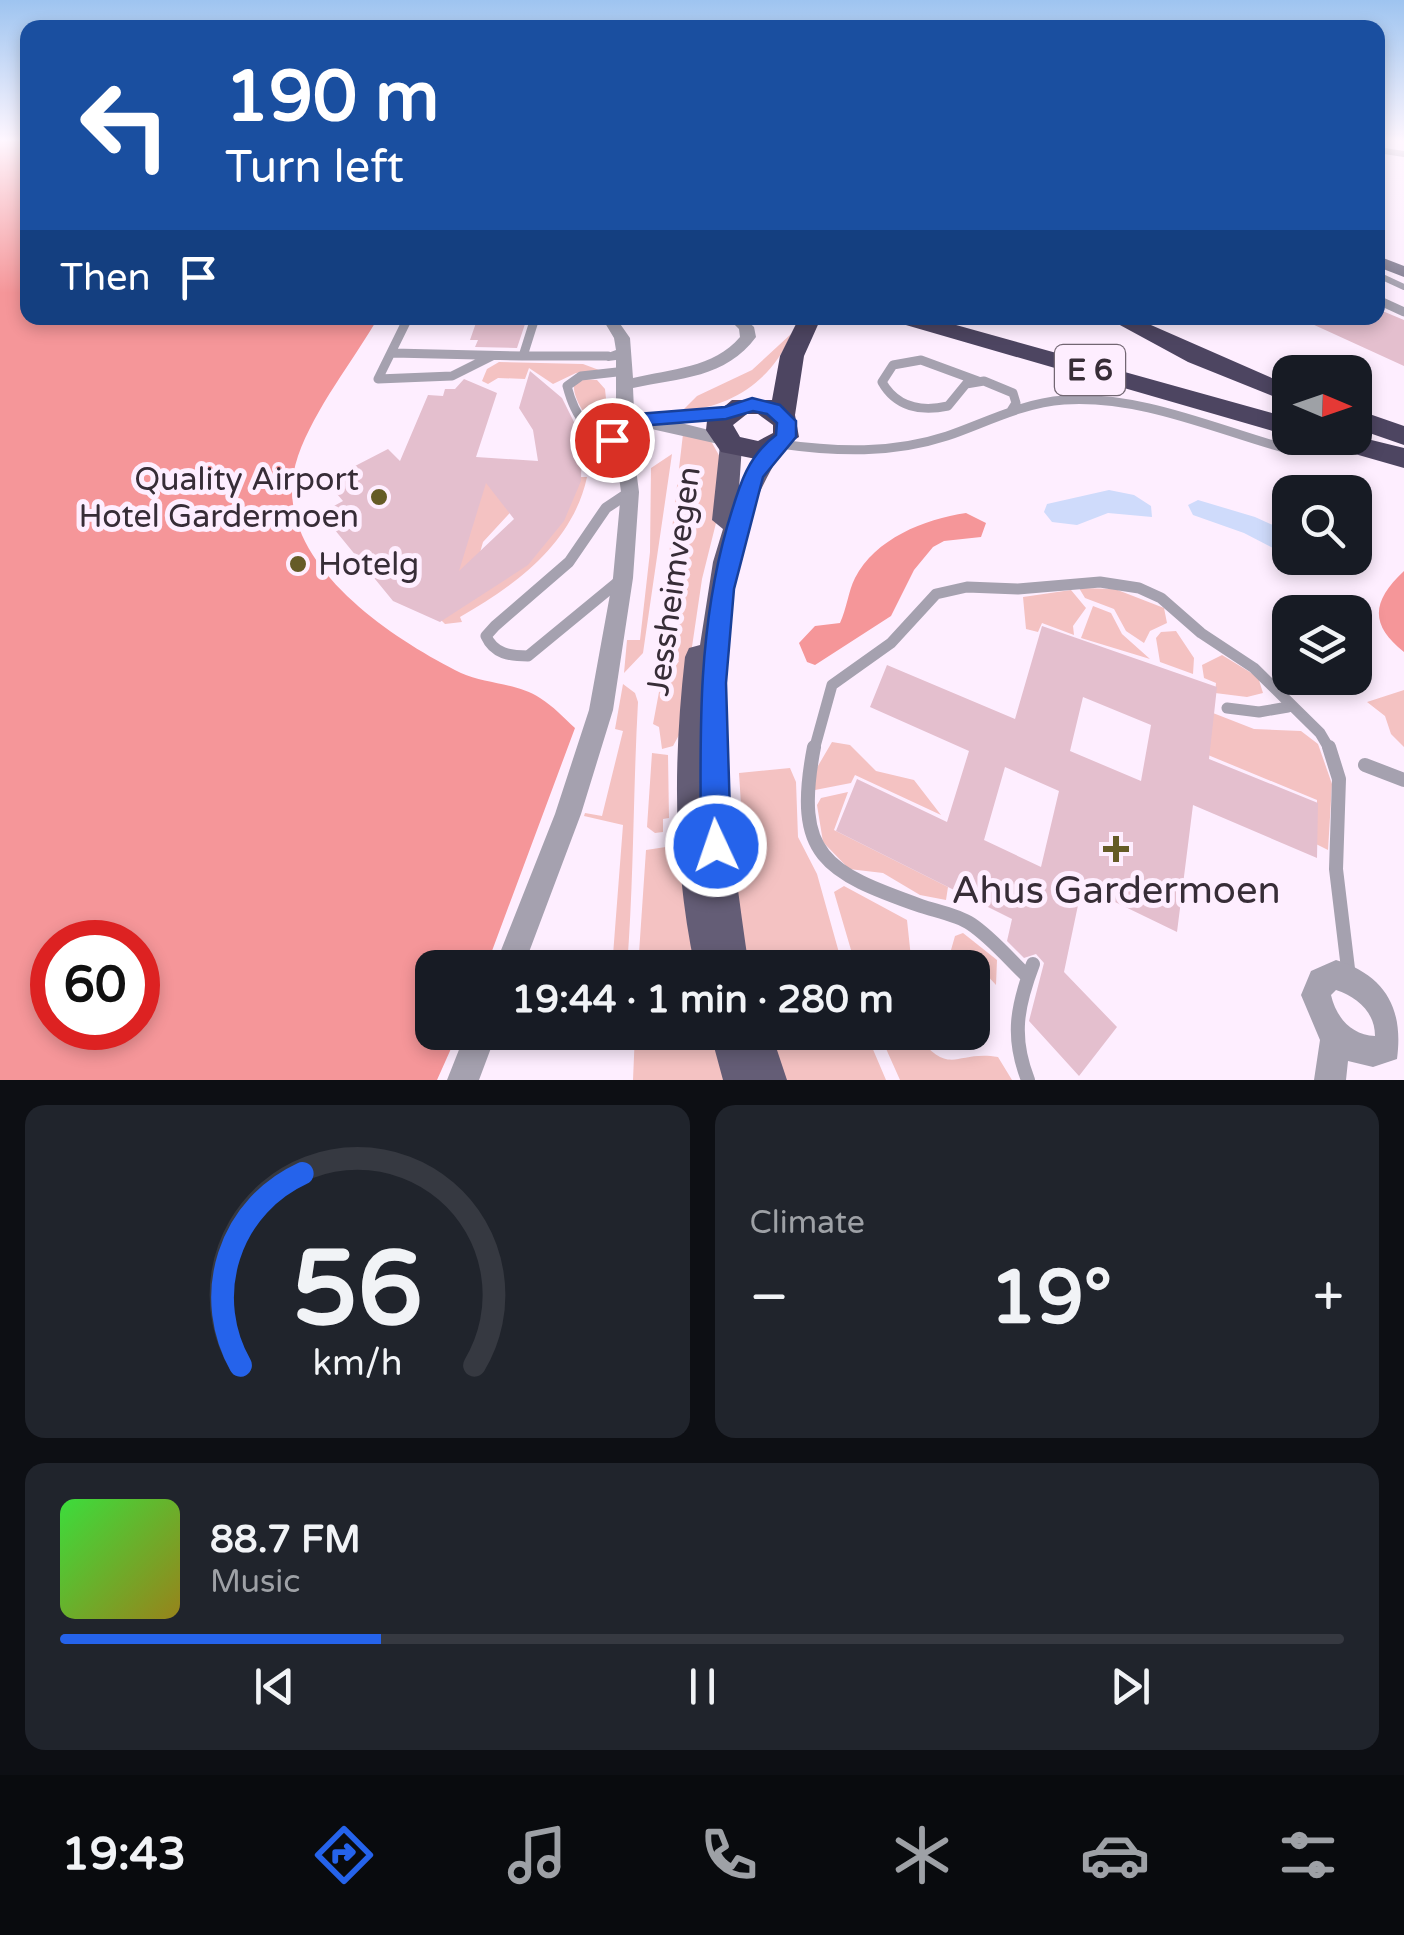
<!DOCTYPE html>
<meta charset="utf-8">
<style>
:root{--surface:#171b24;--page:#20242c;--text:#f1f3f6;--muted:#9ea1a6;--line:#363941;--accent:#2563eb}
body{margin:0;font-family:"Varela Round",sans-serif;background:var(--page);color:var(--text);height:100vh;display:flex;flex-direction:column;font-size:38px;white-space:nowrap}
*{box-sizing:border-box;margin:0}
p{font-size:32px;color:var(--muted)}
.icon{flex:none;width:55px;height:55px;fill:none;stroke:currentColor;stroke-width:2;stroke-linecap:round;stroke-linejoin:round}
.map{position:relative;height:1080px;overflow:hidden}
.sheet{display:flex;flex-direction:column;gap:25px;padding:25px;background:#0d0f14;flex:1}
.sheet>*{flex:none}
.hud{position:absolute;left:20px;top:20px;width:1365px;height:305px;border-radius:20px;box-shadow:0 5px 15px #0003;background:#1a4fa0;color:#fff;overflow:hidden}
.needle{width:65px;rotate:92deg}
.tools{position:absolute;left:1272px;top:355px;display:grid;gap:20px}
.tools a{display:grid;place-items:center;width:100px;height:100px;border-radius:20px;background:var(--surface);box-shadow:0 5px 15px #0003;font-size:50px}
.speed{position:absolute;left:30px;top:920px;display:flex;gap:20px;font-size:50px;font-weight:700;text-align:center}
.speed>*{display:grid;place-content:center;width:130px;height:130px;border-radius:50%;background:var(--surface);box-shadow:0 5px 15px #0003;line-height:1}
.speed .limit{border:15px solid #d22;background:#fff;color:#111}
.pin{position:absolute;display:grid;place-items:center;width:85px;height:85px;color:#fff;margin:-42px;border:5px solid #fff;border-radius:50%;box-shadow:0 2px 10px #0007}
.me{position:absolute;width:110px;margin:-55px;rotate:357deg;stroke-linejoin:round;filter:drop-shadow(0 0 8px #0008)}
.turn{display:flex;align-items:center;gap:35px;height:210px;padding:0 40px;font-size:45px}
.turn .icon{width:130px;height:130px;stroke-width:2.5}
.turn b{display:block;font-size:70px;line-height:85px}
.then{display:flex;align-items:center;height:95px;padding:0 40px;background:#0003;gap:20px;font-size:38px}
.big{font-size:75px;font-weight:800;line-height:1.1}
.sheet .card{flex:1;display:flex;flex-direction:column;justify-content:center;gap:15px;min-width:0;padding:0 35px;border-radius:20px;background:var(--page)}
.sheet .dial{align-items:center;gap:0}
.dial svg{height:260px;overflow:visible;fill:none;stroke:var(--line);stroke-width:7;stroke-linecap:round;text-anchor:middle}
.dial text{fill:var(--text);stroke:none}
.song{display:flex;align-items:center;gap:30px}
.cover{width:120px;height:120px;border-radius:15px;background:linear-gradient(135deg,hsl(120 70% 55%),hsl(50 70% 35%))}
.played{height:10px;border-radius:5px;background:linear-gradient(90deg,var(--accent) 25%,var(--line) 25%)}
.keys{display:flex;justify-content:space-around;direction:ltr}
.heat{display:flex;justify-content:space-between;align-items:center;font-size:55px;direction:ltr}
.sheet .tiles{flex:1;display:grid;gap:25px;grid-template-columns:1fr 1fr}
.card:last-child{grid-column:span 2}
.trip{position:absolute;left:415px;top:950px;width:575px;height:100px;border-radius:20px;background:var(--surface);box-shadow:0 5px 15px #0003;font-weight:800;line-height:100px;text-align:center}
.tabs{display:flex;height:160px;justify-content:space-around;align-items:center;background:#090b0e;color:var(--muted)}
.tabs .icon{width:70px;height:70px}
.tabs .active{color:var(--accent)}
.tabs b{font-size:45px;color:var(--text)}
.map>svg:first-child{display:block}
.green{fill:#f4c2c2}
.forest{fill:#f59699;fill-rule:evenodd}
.water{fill:#cfdbfb}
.building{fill:#e4bfce;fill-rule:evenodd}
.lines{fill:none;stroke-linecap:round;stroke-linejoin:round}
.lane-far3{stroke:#a5a1af;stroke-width:6}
.lane-far2{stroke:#a5a1af;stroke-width:9}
.lane-far1{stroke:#a5a1af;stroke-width:11}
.lane{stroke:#a5a1af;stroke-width:14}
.street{fill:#a5a1af;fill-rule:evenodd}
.secondary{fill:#7e798e;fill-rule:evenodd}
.primary{fill:#645d76;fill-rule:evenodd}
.highway{fill:#4d4561;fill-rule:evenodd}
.route{fill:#2563eb;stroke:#184099;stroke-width:2.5}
.poi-dot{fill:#655b27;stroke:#feeeff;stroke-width:4}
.labels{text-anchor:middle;stroke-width:10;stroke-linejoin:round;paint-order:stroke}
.shield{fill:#feeeff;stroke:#736773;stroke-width:2.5}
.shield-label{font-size:30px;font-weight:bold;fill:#372d37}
.poi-label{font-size:32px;fill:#372d37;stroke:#feeeff;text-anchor:end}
.street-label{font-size:32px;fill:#372d37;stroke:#feeeff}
.near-poi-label{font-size:38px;fill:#372d37;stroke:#feeeff}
</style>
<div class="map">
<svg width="1404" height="1080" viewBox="0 0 1404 1080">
<rect width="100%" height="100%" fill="#feeeff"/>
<path class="green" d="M791 334C772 381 731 407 682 411L697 396 752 370Z
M499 362 583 364 599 370 576 373 553 384 529 368 525 379 498 378 488 384 482 381 487 369Z
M583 379 597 380 605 389 609 429 604 432C590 425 572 399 574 384Z
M683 434 711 441 721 459 718 515 702 579 679 735 673 746 662 749 659 727 653 724 659 692 679 661 665 648 660 633Z
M672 454 643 653 624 673 627 640H640L650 552 651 468Z
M490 463 519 503 483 542 467 599 579 477H587C573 543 515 586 460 617L462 622 445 624 441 620Z
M1079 588 1115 589 1164 608 1167 623 1150 631 1144 643 1126 631 1114 609 1085 598Z
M1071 590 1086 608 1073 626 1074 635 1042 623 1038 632 1026 629 1023 597Z
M1093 606 1111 613 1122 634 1150 659 1081 638Z
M1176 631 1194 658 1193 674 1160 662 1156 638 1161 632Z
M1222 655 1258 677 1263 693 1247 697 1215 693 1216 683 1204 678 1202 665Z
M623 684 635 693 638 702C633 791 634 879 627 967L612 968 623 825 584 816 585 813 602 816 623 731 615 729Z
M1404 690V747L1391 734 1385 716 1367 702Z
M1213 713 1254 729 1301 731 1318 744 1332 784 1328 850 1316 844 1317 800 1208 755Z
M832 742 850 745 876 771 914 780 941 815 855 775 851 783 815 790V771Z
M652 753 668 755 669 818 663 819V832L655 833 647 827Z
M790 768 796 782 798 837 817 874 843 967H746L732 850 733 837 743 836 739 773Z
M848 792 834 830 948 887 946 900 920 895 883 873 849 869 823 842 817 805 821 798Z
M679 845 703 967 638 968 646 850Z
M844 886 907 920 912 967H856L834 892Z
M963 933 997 960 996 985 972 959 951 950 955 936Z
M635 1033H717L729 1080H633Z
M762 1033H866L886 1080H778Z
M879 1033H915C951 1079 954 1050 998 1057L1012 1080H900Z"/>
<path class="forest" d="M0 141H27L28 318H378C353 361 315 408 298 456 264 554 385 635 461 673 485 684 518 683 540 698 553 706 564 718 575 728L486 967 432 968V1032L458 1033 437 1080H0ZM52 942H138V1028H52Z
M966 513 986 523 981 537 944 541 933 547 914 570 891 616 815 665 807 662 799 643 815 626 840 623C847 608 848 592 855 578 875 539 924 519 966 513Z
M1404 571V652C1370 625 1371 602 1404 571Z"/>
<path class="water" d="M1109 490 1134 495 1151 506 1152 517 1108 513 1077 525 1052 522 1044 512 1047 504Z
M1198 500 1255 517 1290 533V557L1244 533 1193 515 1188 505Z"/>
<path class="building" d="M1380 310 1404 320V366L1299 318H1334L1350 325 1362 318H1378Z
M477 320 525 324 517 348 475 347 478 340H470Z
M530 371 562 398 582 438 581 481 564 521 528 565 440 622 393 601 321 513 343 501 326 481 388 449 400 461 428 395 443 396 445 389H455L464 379 497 393 476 457 538 461 533 430 519 408ZM486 483 514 519 459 571Z
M1042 626 1217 687 1209 759 1318 803 1317 858 1193 805 1177 932 1082 886 1064 972 1117 1027 1079 1076 1029 1021 1044 963 1036 954 1024 958 1007 941 1012 919 836 831 857 779 947 822 969 751 870 707 887 665 1015 719ZM1083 697 1151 725 1141 781 1070 751ZM1005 767 1059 791 1041 867 984 840Z"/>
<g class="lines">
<path class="lane-far3" d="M1378 150 1404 154
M1378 275 1404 287"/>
<path class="lane-far2" d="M1378 300 1404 312
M408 318 378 379 452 376 492 356
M535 318 523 356H608
M393 353 523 356
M978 381 921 360 893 365 882 382C896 407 921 412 948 406L966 384 984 381 1013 393 1016 403 1011 411
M623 439C589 439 575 417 567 386L581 376 626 371
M780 444C837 452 892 454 947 436 985 423 1022 403 1064 400 1138 395 1210 427 1280 447
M625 494 630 492"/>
<path class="lane-far1" d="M618 582 528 656C510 656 494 654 486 636L495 626 569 562 606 508 630 492
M1227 708 1259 712 1288 707
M814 750 832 685 891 643 936 594 967 587 1018 589 1100 582 1139 588 1161 598 1201 633 1254 668 1320 733 1330 750"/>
<path class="lane" d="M814 747C793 856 825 872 921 906 936 911 958 915 971 924 992 938 1010 960 1028 977
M1329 747 1339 779 1336 869 1349 977
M1365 765 1404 780
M1028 1080C1011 1037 1017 1006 1033 964"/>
<path class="street" d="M602 318H616L630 338 633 378C670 369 714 368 740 337L739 329 728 318H744L754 327 756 337C726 378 680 378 633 388L634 410 644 416 732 409 735 413 732 417 681 423 729 435 732 439 723 445 638 426 632 439 639 492 633 578 613 710 581 814 523 968H494L555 814 589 710 613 578 621 492 614 439 623 419 616 413V360L608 361 600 356 616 350 614 338Z
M1336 960C1384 975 1404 1007 1397 1059L1373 1067 1348 1061 1346 1080H1314L1320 1040 1301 995 1311 971ZM1336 990C1357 997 1375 1012 1375 1036 1351 1035 1336 1017 1331 995Z
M466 1032H497L479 1080H447Z"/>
<path class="secondary" d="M1378 256 1404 266V277L1378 267Z"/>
<path class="primary" d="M731 437 742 445 739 489 763 444 771 441 782 449C773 467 762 485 755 504 704 651 727 818 749 968H695C673 864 673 762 685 657L689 648 700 645 713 562 723 529 712 520 720 445Z
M710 1032H771L787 1080H723Z"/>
<path class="highway" d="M799 318H821L804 356 795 415 799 437 761 460 721 452 706 430 707 421 732 400H772L780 356ZM747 414H758L773 425V433L758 441 740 437 733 425Z
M896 318H931L1290 418V436L899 323Z
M1107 318H1135L1290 386V403L1188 362Z
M1355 409 1404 426V445L1355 428Z
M1355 436 1404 448V468L1320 444 1316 438Z"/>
</g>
<linearGradient id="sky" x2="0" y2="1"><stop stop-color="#9ec4f0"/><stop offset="0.48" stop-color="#fff7ff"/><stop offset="1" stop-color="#fff7ff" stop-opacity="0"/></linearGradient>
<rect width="1404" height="293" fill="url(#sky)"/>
<path class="route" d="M752 398 780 405 796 421V437L763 477 734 589 726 683 731 846 727 857 716 861 705 857 701 846C700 737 697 633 727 527 738 491 745 458 776 435L777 423 767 414 753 411 726 419 639 426 631 444 612 447 602 440 616 433 625 415 725 407Z"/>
<g class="poi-dot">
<circle cx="379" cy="497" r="10"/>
<circle cx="298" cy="564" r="10"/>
<path d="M1111 834h10v10h10v10h-10v10h-10v-10h-10v-10h10z"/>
</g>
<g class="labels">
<rect class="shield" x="1055" y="345" width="70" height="50" rx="8"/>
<g class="shield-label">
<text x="1090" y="380">E 6</text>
</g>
<g class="poi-label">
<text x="359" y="490">Quality Airport<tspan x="359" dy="37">Hotel Gardermoen</tspan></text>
<text x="318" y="575" text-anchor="start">Hotelg</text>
</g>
<g class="street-label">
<text transform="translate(673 581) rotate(-82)" y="11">Jessheimvegen</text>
</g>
<g class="near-poi-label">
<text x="1116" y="903">Ahus Gardermoen</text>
</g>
</g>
</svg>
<div class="tools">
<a><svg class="needle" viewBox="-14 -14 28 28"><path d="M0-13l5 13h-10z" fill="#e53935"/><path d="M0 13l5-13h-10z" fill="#9ea1a6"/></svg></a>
<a><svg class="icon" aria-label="search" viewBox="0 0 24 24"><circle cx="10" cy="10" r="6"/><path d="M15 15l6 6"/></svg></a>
<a><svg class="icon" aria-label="layers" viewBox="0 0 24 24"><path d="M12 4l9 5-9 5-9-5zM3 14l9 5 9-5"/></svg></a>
</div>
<div class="speed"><div class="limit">60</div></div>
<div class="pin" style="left:612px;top:440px;background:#d93025"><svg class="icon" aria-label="arrive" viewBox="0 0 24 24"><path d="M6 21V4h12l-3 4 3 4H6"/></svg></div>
<svg class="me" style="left:716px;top:846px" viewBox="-20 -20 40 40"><circle r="17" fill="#2563eb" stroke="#fff" stroke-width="3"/><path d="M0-11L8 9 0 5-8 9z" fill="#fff"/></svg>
<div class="trip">19:44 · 1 min · 280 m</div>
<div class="hud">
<div class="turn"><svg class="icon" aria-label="left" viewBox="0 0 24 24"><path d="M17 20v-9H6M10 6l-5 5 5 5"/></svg><div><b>190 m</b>Turn left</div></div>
<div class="then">Then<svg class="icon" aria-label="arrive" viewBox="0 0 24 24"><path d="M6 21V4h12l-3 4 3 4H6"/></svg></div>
</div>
</div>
<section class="sheet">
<div class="tiles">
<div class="card dial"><svg viewBox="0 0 100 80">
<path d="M14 69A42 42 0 1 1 86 69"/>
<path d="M14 69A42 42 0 0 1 33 10" stroke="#2563eb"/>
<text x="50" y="56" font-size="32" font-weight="700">56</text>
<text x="50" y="72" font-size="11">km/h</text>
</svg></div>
<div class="card"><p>Climate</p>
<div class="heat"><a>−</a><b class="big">19°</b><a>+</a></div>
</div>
<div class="card">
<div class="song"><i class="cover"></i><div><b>88.7 FM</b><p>Music</p></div></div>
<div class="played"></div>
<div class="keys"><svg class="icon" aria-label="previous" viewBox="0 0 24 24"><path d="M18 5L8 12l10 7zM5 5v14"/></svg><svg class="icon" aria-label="pause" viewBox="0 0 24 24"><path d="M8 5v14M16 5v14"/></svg><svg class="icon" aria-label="next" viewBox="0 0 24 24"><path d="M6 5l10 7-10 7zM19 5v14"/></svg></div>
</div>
</div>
</section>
<nav class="tabs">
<b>19:43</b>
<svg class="icon active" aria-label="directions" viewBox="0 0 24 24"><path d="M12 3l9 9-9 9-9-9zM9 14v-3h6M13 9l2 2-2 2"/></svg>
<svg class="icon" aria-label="music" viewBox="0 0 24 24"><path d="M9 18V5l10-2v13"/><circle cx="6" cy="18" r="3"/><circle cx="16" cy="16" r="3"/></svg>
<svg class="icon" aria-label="phone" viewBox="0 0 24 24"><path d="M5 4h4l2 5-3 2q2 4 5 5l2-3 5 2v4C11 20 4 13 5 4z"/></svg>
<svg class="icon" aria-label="climate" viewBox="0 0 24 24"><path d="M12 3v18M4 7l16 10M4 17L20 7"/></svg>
<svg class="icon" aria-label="car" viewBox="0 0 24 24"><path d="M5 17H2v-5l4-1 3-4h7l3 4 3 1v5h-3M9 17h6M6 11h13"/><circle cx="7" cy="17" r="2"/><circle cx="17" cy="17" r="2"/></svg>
<svg class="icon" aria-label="filters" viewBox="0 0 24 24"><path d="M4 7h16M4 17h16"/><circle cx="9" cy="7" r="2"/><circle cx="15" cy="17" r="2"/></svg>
</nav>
